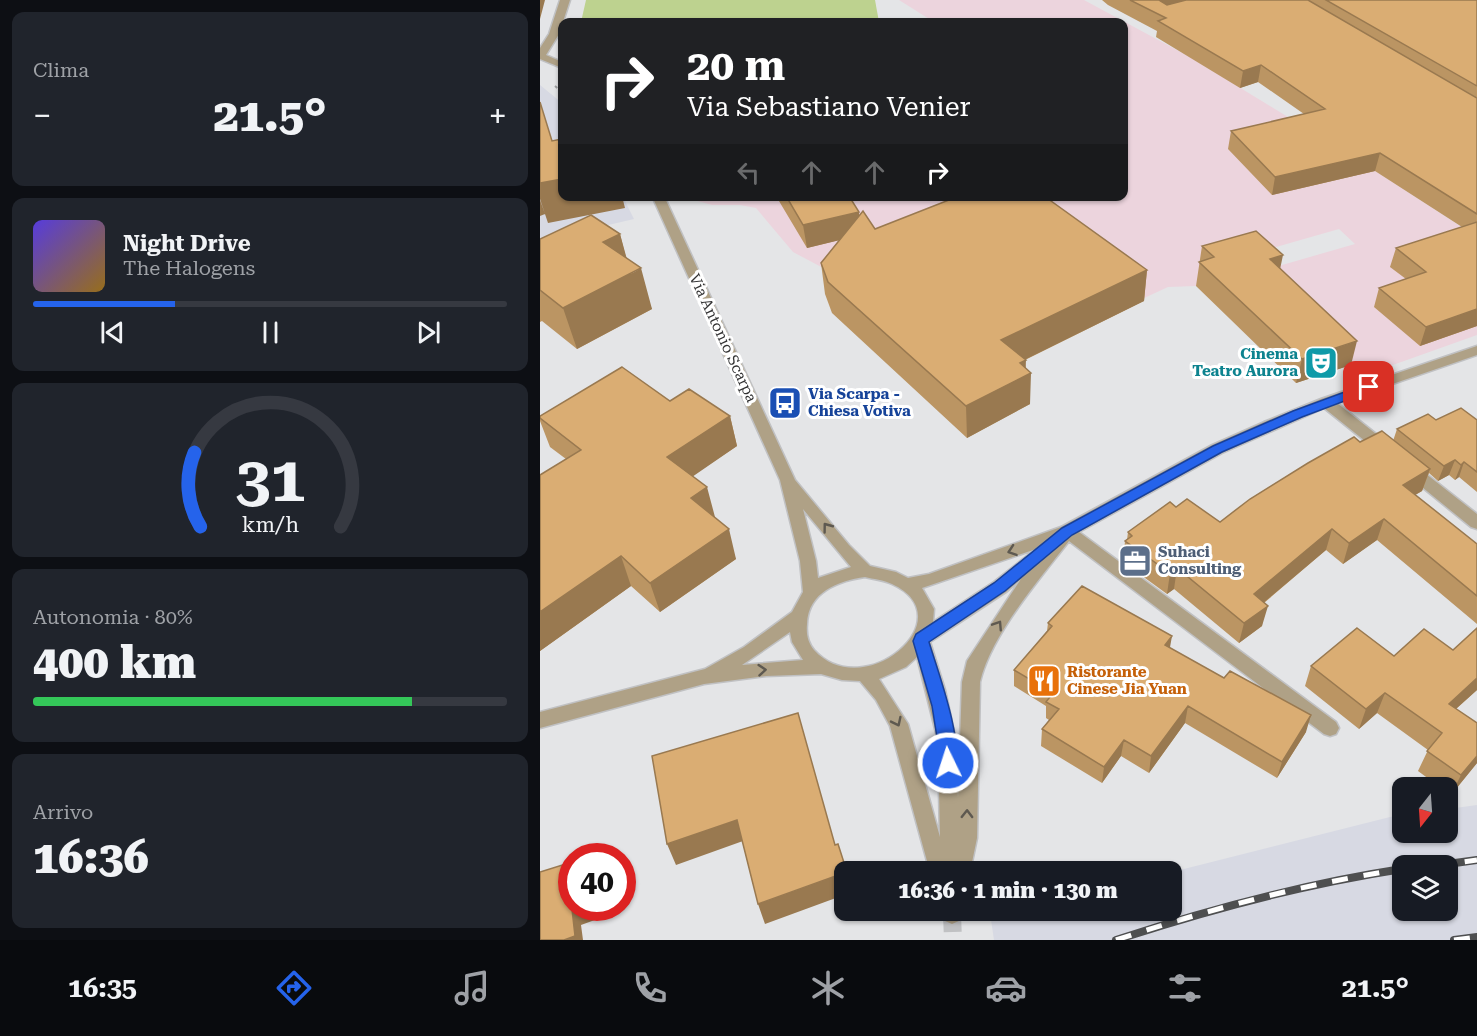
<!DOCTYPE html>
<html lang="it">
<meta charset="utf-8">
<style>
:root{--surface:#171b24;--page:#20242c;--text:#f1f3f6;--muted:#9ea1a6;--line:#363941;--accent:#2563eb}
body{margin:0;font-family:"Roboto Serif",serif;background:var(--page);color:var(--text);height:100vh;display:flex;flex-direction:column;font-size:22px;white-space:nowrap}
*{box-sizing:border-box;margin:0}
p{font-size:20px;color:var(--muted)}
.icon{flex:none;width:33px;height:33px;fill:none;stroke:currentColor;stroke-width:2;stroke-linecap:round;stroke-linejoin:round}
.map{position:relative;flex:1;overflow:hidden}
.side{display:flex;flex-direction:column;gap:12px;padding:12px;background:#0d0f14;width:540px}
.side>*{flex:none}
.banner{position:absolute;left:18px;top:18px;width:570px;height:183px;border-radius:12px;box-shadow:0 2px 4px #0004;background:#202124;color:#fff;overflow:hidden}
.needle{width:39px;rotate:197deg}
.tools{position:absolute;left:852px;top:777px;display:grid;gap:12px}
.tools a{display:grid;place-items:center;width:66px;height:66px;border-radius:12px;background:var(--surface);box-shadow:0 2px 4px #0004;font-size:30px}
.speed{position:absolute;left:18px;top:843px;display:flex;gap:12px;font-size:30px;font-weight:700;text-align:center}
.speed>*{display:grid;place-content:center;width:78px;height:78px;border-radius:50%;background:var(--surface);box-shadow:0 2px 4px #0004;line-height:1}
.speed .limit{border:9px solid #d22;background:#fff;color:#111}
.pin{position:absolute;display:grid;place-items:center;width:51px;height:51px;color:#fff;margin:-26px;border-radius:12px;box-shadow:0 3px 9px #0006}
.me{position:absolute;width:66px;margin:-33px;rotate:356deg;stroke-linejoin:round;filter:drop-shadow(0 0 4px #0008)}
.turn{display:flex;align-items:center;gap:21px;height:126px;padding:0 30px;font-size:27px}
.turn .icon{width:78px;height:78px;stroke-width:2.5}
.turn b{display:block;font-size:42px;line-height:51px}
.lanes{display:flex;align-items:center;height:57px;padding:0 30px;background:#0003;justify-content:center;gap:30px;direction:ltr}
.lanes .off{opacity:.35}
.big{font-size:45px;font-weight:800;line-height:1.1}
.side .card{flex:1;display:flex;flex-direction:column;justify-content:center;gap:9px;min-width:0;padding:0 21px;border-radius:12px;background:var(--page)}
.side .dial{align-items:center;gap:0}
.dial svg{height:156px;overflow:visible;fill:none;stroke:var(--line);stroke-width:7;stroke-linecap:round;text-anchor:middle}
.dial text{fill:var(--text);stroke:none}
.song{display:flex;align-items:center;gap:18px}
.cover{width:72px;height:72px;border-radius:9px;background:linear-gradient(135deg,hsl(250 70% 55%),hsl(40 70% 35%))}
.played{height:6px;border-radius:3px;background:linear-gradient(90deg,var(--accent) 30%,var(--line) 30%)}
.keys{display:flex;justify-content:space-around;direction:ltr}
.heat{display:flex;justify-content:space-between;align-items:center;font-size:33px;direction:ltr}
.charge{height:9px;border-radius:4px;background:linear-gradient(90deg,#34c759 80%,var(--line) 0)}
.trip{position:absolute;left:294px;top:861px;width:348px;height:60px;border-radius:12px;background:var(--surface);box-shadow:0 2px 4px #0004;font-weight:800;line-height:60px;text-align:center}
.tab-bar{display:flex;height:96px;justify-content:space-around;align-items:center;background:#090b0e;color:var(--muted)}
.tab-bar .icon{width:42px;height:42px}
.tab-bar .current{color:var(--accent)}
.tab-bar b{font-size:27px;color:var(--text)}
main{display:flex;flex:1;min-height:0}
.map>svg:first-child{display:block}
.built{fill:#d7d9e3;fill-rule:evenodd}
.education{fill:#ecd4dd}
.green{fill:#bdd28f}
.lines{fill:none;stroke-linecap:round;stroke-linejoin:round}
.minor-tunnel{stroke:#c0c1c3;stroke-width:18;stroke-dasharray:18 9;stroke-linecap:butt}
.minor-casing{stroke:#c0c1c3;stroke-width:3}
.path{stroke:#9e9fa1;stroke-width:2;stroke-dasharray:3 2;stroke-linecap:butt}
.minor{fill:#afa186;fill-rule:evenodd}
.rail-casing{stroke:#4e4f50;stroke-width:8}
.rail{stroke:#fff;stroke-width:5;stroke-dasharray:16;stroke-linecap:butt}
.wall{fill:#bb9563}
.shaded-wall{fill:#997950}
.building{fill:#daad73;stroke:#997950;stroke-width:1.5}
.oneway{stroke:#5e5950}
.route{fill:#2563eb;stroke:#184099;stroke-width:1.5}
.labels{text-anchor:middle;stroke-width:6;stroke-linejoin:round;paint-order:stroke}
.street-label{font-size:15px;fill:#323233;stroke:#fff}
.culture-label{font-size:15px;font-weight:bold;fill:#0d838f;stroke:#fff;text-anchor:end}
.transit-label{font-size:15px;font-weight:bold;fill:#164399;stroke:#fff;text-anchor:start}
.service-label{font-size:15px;font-weight:bold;fill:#4e5e75;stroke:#fff;text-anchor:start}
.food-label{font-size:15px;font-weight:bold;fill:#c56008;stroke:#fff;text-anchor:start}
</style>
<main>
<section class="side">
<div class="card"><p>Clima</p>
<div class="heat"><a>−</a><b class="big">21.5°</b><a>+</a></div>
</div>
<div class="card">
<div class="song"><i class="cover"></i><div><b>Night Drive</b><p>The Halogens</p></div></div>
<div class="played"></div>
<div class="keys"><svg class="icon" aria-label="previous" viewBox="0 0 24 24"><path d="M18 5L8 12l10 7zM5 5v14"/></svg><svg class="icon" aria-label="pause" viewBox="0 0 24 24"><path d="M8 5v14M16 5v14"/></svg><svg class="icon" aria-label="next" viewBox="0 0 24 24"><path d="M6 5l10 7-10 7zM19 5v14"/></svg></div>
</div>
<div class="card dial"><svg viewBox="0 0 100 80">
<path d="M14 69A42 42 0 1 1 86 69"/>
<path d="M14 69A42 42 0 0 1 11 31" stroke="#2563eb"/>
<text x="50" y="56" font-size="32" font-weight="700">31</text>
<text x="50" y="72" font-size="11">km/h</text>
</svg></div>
<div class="card"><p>Autonomia · 80%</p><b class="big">400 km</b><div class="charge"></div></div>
<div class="card"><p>Arrivo</p><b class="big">16:36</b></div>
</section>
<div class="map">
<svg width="937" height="940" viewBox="0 0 937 940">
<rect width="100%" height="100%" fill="#e4e5e7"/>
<path class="built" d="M0 85 22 103V196L83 197 94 219 0 241Z
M937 805V940H454L450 913 469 910H632V872L850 817 862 815V832H908V809ZM862 866H908V910H862Z"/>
<path class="education" d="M359 0H544L648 56 817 159 937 237V335L836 371 811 365 726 282 728 269 815 244 799 229 660 269 671 281 656 286 628 287 602 299 287 270 253 252 216 208 200 205H172L143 197 584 196V22H394Z"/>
<path class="green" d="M46 0H335L339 22H41Z"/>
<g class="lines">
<path class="minor-tunnel" d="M412 914 413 940"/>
<defs>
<path id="minor" d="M20 0H30L19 34 6 55 22 62V68L0 59V48L9 34Z
M112 196H124L255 480 309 545 330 566 356 572 368 578 389 574 521 527 672 445 724 422 781 399 937 346V355L797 403 850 445 852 449 850 453H840L784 408 682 453 539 532 796 722 799 728 796 734 790 736 784 734 529 541C499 580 451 635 440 682L437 838 430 872H390L350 726 336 700 320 681 302 680 281 674 226 676 164 684 0 728V712L165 669 204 647 252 612 263 592 260 561 240 480ZM263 509 311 567 278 578 276 561ZM496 549 454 582 393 622 394 609 382 588ZM325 577C333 579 344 580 352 584 426 618 324 705 274 650 268 643 266 634 267 624 268 592 298 581 325 577ZM481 579 427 661 422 682 418 798 416 741 405 690 390 642 466 592ZM250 632 252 642 263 660 202 665ZM377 657 398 741 400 837 368 724 339 679 366 667Z
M871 465 876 466 937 514V529L931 527 866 474 864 470 866 466Z
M401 910H421L419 921 412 924 405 921Z"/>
</defs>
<use href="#minor" class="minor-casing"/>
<path class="path" d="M15 86 22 92"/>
<use href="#minor" class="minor"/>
<defs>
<path id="rail" d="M893 866 937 860
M576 940C670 909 764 884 862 869
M914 940 937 937"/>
</defs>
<use href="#rail" class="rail-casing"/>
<use href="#rail" class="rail"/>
</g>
<path class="wall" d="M562 0H937V326L880 346 834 307 839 288 866 279 850 267 856 248 922 227 835 171 732 195 688 149 691 131 764 114 718 82 700 88 616 37 617 31 568 5Z
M236 196H309L319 216 335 229 607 270 604 301 485 360 490 404 427 438 292 313 285 294 281 263 299 240 267 248Z
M80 234 86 258 112 309 37 349 2 321 0 322V239Z
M662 246 740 268 811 365 756 383 656 286Z
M130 401 190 416 197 446 152 476 196 559 120 612 91 586 0 651V475L26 459 10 447 0 421V416Z
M896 420H937V492L919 477 915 480 909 475 898 481 889 473 882 491 875 495 937 544V624L837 540 803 564 786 550 724 603 722 626 699 643 634 589 627 594 583 562 585 541 587 540 588 532 636 507 680 522 820 442 853 441 857 429Z
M508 623 630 648 766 732 737 778 645 723 609 773 581 756 562 783 501 746 502 729 509 720 506 718V706L474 686V670L507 631Z
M937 628V690L916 709 937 723V763L911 795 908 792V788H901L878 771 888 750 837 713 819 729 765 686 771 666 854 656 913 650Z"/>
<path class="shaded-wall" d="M0 0H5L0 19Z
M619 0H673L619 14Z
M721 65 718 82 700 88 703 71Z
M840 153 835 171 732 195 735 177Z
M22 179V196H82L85 208 8 223 0 199V183Z
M0 200 5 214 0 216Z
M319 212 321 235 267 248 263 225Z
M80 234 91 274 101 268 112 309 37 349 23 308 63 242Z
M743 255 738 279 730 259Z
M607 270 604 301 462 371 461 340Z
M937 309V326L880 346 886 327Z
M817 341 811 365 756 383 762 359Z
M486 360 485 375 491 373 490 404 427 438 426 406 480 363Z
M190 416 197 446 136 488 127 457Z
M915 460 909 475 898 481 904 466Z
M924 462 919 477 915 480 921 465Z
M890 469 882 491 856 506 863 485Z
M167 487 175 517 159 528 151 498Z
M844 519 837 540 803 564 809 543Z
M189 529 196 559 120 612 110 583Z
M792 529 786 550 709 615 714 594Z
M81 556 91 586 0 651V612Z
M637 568 634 589 627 594 630 573Z
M728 606 722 626 699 643 704 623Z
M632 636 629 653 625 645Z
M937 678V690L899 724 909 704Z
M845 693 837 713 819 729 826 709Z
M648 706 645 723 609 773 611 756Z
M771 715 766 732 737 778 742 762Z
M584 740 581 756 562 783 564 767Z
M937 756V763L911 795 921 775Z
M197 820 203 841 136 865 127 844Z
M304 873V895L225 924 218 904Z
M37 908H62L63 917 41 925 43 940H24L32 909Z"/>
<path class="building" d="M590 0H619L627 5 646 0H768L937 98V214L840 153 735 177 691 131 785 109 721 65 703 71 618 21 626 18Z
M786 0H937V86Z
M0 102 12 141 22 139V179L0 183Z
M246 196H309L319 212 263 225Z
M419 196H504L607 270 461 340 486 360 480 363 491 373 426 406 288 282 281 263 323 211 335 229Z
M51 215 80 234 63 242 101 268 23 308 0 290V239Z
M937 222V309L886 327 839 288 886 272 856 248Z
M716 231 743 255 730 259 817 341 762 359 659 262 674 257 662 246Z
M82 367 130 401 149 389 190 416 127 457 167 487 151 498 189 529 110 583 81 556 0 612V475L41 450 0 418V416Z
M921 408 937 420V472L924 462 921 465 915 460 904 466 857 429 888 414 896 420Z
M842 431 890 469 863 485 937 544V596L844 519 809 543 792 529 714 594 728 606 704 623 637 568 630 573 585 541 592 536 588 532 630 502 636 507 647 499 680 522 710 499 768 463 814 437 820 442Z
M542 586 632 636 625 645 684 678 690 671 771 715 742 762 648 706 611 756 584 740 564 767 502 729 519 709 506 702 513 693 474 670 512 626 508 623Z
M817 628 854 656 884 629 913 650 937 628V678L909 704 937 723V756L921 775 887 751 902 733 845 693 826 709 771 666Z
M258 713 295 845 298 844 307 872H304V873L218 904 197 820 127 844 112 756Z
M32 862V908H37L32 909 35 936 24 940H0V872Z"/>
<defs><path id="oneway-chevron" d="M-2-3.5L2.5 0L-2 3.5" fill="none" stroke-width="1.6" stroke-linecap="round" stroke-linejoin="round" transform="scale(1.5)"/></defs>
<g class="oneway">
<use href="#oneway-chevron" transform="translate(287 527) rotate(-127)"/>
<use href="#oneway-chevron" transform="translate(472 551) rotate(161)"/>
<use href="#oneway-chevron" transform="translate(458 625) rotate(-57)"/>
<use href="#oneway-chevron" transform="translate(222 670) rotate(-5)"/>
<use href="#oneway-chevron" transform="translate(357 722) rotate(64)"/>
<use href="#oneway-chevron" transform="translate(427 814) rotate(-89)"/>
</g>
<path class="route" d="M829 383 834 384 836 387 834 390 762 417 682 452 532 535 465 591 389 642C397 669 425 744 414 769L408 771 402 769 392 706 373 641 376 634 454 583 522 528 673 446 753 411Z"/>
<defs>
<symbol id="theatre-square" viewBox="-11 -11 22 22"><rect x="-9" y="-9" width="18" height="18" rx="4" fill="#0f9aa8" stroke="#fff"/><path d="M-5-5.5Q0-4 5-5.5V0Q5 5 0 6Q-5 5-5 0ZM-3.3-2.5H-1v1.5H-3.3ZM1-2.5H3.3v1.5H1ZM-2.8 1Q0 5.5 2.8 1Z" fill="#fff"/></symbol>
<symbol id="bus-square" viewBox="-11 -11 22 22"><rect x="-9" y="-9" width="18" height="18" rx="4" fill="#1a4fb4" stroke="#fff"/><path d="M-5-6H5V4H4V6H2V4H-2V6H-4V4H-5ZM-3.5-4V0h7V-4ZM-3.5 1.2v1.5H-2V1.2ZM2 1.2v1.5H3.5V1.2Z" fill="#fff"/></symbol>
<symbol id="office-square" viewBox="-11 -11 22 22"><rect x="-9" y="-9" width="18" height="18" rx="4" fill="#5c6f8a" stroke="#fff"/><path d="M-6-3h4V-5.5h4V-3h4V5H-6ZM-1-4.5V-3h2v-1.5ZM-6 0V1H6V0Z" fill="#fff"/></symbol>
<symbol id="restaurant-square" viewBox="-11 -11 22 22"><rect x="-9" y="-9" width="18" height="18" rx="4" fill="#e8710a" stroke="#fff"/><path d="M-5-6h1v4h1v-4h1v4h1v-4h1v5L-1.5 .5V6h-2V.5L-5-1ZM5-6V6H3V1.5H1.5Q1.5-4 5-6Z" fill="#fff"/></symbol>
</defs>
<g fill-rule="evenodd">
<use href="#theatre-square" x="762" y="344" width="38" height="38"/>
<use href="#bus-square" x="226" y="384" width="38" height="38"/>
<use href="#office-square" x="576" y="542" width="38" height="38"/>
<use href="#restaurant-square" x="485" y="662" width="38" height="38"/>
</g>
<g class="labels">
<g class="street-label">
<text transform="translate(183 338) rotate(65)" y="5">Via Antonio Scarpa</text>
</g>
<g class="culture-label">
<text x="758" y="359">Cinema<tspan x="758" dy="17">Teatro Aurora</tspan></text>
</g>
<g class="transit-label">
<text x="268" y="399">Via Scarpa -<tspan x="268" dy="17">Chiesa Votiva</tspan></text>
</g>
<g class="service-label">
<text x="618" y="557">Suhaci<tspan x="618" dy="17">Consulting</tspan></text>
</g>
<g class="food-label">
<text x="527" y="677">Ristorante<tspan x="527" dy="17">Cinese Jia Yuan</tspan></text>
</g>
</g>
</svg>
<div class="tools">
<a><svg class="needle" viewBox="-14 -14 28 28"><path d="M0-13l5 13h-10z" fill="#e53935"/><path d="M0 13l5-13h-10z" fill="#9ea1a6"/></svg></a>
<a><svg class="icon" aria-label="layers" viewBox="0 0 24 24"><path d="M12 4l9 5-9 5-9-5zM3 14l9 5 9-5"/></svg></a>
</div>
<div class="speed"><div class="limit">40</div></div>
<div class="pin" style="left:829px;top:387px;background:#d93025"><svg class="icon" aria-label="arrive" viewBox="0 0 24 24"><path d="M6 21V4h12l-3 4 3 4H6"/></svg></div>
<svg class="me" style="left:408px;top:763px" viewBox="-20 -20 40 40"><circle r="17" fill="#2563eb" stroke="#fff" stroke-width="3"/><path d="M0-11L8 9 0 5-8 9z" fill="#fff"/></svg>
<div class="trip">16:36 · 1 min · 130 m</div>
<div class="banner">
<div class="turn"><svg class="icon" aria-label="right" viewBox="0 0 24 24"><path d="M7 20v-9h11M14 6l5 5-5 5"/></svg><div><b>20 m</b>Via Sebastiano Venier</div></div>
<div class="lanes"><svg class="icon off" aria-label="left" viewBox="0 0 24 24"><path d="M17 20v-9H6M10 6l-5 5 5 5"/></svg><svg class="icon off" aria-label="ahead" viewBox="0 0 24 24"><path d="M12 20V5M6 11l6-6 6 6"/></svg><svg class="icon off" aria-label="ahead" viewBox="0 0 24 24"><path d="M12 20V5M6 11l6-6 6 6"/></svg><svg class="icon" aria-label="right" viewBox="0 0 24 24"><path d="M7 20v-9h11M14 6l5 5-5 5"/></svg></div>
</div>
</div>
</main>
<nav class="tab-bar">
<b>16:35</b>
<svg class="icon current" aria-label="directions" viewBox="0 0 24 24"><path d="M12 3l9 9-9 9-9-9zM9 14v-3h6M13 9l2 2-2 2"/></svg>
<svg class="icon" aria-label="music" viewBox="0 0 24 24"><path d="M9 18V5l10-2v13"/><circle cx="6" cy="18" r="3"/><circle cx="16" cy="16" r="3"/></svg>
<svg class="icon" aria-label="phone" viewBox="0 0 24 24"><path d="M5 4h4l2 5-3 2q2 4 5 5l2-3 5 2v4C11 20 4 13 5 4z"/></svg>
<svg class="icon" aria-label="climate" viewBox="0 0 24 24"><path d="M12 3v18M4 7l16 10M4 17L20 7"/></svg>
<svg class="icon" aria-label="car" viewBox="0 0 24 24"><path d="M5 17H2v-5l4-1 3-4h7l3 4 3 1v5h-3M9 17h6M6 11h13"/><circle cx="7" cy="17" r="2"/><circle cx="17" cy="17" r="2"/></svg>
<svg class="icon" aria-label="filters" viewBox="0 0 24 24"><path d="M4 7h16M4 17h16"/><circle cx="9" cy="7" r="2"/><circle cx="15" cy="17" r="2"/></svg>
<b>21.5°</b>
</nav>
